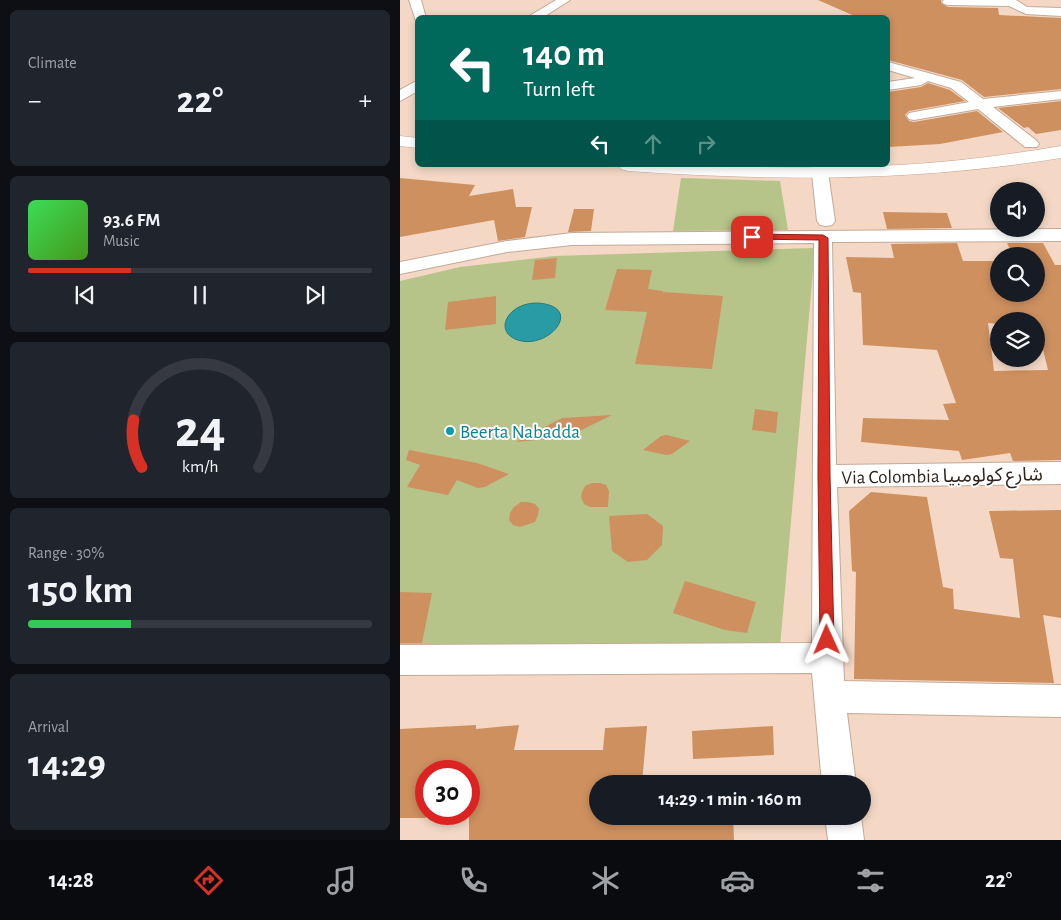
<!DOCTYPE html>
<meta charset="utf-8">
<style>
:root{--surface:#171b24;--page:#20242c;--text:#f1f3f6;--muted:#9ea1a6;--line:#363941;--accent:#d93025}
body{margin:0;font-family:"Alegreya Sans","Noto Sans Arabic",sans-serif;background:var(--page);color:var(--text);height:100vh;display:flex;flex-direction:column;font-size:19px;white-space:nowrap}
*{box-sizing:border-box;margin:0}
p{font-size:16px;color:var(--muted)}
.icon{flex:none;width:28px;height:28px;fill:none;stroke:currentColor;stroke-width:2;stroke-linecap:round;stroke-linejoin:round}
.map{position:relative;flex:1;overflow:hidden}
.drawer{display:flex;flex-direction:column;gap:10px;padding:10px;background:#0d0f14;width:400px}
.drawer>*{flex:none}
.banner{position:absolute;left:15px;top:15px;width:475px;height:152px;border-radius:8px;box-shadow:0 2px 8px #0003;background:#00695c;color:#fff;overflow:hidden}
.controls{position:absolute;left:590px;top:182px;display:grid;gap:10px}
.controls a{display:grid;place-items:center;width:55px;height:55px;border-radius:50%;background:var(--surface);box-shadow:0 2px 8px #0003;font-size:25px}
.speed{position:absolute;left:15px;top:760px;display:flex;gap:10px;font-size:25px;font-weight:700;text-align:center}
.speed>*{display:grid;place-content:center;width:65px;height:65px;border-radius:50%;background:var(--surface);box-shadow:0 2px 8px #0003;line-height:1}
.speed .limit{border:8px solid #d22;background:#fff;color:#111}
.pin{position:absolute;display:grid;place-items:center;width:42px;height:42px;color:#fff;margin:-21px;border-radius:10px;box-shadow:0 2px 8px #0006}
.me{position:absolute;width:55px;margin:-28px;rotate:359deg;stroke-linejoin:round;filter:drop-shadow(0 0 4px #0008)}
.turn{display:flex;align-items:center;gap:18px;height:105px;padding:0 25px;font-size:22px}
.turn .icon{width:65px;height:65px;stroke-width:2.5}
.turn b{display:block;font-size:35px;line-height:42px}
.lanes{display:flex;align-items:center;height:48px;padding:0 25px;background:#0003;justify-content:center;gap:25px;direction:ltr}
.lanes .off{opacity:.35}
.big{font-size:38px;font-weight:700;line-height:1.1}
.drawer .widget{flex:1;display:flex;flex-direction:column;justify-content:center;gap:8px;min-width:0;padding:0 18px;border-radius:8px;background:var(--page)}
.drawer .dial{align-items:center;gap:0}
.dial svg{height:130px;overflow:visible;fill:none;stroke:var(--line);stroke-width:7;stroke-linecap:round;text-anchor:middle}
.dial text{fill:var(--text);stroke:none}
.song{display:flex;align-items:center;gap:15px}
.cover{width:60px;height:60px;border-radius:8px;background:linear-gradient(135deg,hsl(130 70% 55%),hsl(100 70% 35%))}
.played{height:5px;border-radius:2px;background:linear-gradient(90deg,var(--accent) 30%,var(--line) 30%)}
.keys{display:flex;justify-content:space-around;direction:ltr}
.heat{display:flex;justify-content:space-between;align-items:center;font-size:28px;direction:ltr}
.charge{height:8px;border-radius:4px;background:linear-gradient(90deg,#34c759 30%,var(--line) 0)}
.trip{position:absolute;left:189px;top:775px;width:282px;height:50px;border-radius:25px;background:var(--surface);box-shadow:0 2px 8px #0003;font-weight:700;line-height:50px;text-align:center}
.tabs{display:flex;height:80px;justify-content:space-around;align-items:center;background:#090b0e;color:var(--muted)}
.tabs .icon{width:35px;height:35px}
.tabs .current{color:var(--accent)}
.tabs b{font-size:22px;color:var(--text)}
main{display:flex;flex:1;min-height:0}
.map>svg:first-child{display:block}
.green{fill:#b6c489}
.water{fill:#289ca5;stroke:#2a787c}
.building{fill:#ce905f;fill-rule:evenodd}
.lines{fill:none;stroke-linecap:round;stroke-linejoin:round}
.minor-casing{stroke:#c3aa97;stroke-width:2}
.trunk-casing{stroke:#c3aa97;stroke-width:1}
.minor{fill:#fff;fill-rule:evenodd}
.trunk{fill:#fff;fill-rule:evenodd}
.route{fill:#d93025;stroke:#8d1f18}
.culture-dot{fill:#0f9aa8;stroke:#fff;stroke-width:2}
.labels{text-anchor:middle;stroke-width:4;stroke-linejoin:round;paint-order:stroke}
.culture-label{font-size:19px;fill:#0d838f;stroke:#fff;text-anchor:start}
.street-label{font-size:19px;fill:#2e241d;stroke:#fff}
</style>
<main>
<section class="drawer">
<div class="widget"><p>Climate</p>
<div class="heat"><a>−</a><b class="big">22°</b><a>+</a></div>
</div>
<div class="widget">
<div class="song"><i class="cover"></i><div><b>93.6 FM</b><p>Music</p></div></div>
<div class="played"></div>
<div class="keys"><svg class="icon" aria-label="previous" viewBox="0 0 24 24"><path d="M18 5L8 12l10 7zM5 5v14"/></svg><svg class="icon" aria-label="pause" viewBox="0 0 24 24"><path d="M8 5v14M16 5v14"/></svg><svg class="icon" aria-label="next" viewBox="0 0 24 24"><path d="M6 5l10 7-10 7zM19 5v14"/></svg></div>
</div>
<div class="widget dial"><svg viewBox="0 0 100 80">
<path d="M14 69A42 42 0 1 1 86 69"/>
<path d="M14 69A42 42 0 0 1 9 40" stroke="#d93025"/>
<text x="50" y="56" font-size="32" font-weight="700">24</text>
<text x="50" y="72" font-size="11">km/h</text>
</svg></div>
<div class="widget"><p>Range · 30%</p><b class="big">150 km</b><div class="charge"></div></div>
<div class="widget"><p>Arrival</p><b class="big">14:29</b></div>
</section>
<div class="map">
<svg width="661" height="840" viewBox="0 0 661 840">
<rect width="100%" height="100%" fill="#f4d8c5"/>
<path class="green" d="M281 178 380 181 388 230 273 231Z
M415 248 380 647 0 649V281L60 267 154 256Z"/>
<path class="water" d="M138 303C187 307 146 353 115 339 98 331 105 314 119 307 125 304 131 303 138 303Z"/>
<path class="building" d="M418 0H541V3L548 7 598 8 599 15 661 18V89L584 97 562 80 488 60V18H459Z
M528 83 550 90 565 101 509 111 505 115 509 121 514 122 577 111 603 132 540 144 488 147V92L521 87Z
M661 101V130L636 134 628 127 624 128 598 108Z
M0 178 75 185 69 196 113 189 116 207H132L125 237 98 241 94 220 0 237Z
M174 209H194L191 231 168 232Z
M483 212 547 213 552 228 487 229Z
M557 243 563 261H599V294H636V256H613L607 243H643L655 265H661V460L613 461 610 453 562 460 559 451 461 442 463 418 549 420 543 404 556 403 537 350 463 345 461 293 453 292 446 257 494 258 491 244ZM599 321H636L648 370 594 371 588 323 599 324Z
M157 258 155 278 132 280 135 260Z
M217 269 252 270 248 289 263 291V292L323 296 312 369 235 364 247 312 205 310Z
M96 296V324L45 330 48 302Z
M355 409 378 412 376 433 352 430Z
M212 415 167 437 116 442 162 418Z
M267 435 290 441 272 454 266 455 243 450 261 436Z
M9 450 77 463 109 474 85 487 78 488 57 480 48 495 7 487 20 465 6 460Z
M192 483H200L206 485 209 491 208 507H190L184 504 181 498 182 492 185 486Z
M471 492 527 497 543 587 553 589 554 609 620 618 613 559 600 558 589 511 661 510V618L643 615 654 683 454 679 456 572 452 571 449 511Z
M121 502H128L135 504 139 509 138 515 135 522 120 527 113 525 109 520 110 513 114 507Z
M247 514 263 526 262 545 247 560 228 562 212 551 209 516Z
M285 581 356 602 347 633 325 630 273 613Z
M0 592 32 593 22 643H0Z
M76 725V729L119 725 114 750H203L205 728 247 726 242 784H198V816H333L334 840H69V771H26V818H0V729Z
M373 726 374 755 293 759 292 731Z"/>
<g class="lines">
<defs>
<path id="minor" d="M9 0H21L26 18H18V21H16Z
M156 0H170L142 18H126Z
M544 0H616L627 7 661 8V16L626 14 609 6 548 5 544 4 542 2Z
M488 62 561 82 583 99 661 91V99L593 107 637 141 639 144 637 147H625L578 109 514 120 509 119 507 116 509 113 569 102 551 88 528 81 521 85 488 90V82L515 78 488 70Z
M18 80V91L0 101V90Z
M411 165H427L435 221 432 225 426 226 420 225 417 221Z
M661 229V241L432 242 436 465 661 462V484L437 487 444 681 661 685V717L447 713 456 784H422L412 673 0 675V645L412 643 414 243 172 245 107 252 0 274V262L107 241 172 233Z
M425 816H461L464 840H428Z"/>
<path id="trunk" d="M0 136 18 138V148L0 146Z
M661 146V158C513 182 377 181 228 171L221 169 219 165C312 165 406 170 499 165 554 162 607 155 661 146Z"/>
</defs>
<use href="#minor" class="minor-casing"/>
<use href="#trunk" class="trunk-casing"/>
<use href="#minor" class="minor"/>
<use href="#trunk" class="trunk"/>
</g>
<path class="route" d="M352 234 423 235 428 238 430 476 434 640 432 645 427 647 422 645 420 640 418 476 419 240 348 239 347 237Z"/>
<circle class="culture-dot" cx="50" cy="431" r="5"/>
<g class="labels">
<g class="culture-label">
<text x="60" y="438">Beerta Nabadda</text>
</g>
<g class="street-label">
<text transform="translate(542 475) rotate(-1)" y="7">Via Colombia شارع كولومبيا</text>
</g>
</g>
</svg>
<div class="controls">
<a><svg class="icon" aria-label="sound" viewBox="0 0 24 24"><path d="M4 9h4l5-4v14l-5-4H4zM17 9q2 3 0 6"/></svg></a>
<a><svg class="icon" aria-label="search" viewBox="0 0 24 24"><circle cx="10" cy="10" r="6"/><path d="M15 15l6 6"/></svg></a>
<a><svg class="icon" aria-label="layers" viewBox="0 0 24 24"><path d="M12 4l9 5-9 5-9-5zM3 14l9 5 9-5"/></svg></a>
</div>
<div class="speed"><div class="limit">30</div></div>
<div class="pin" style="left:352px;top:237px;background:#d93025"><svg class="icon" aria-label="arrive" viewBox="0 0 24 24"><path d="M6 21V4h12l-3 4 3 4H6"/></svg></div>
<svg class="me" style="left:427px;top:640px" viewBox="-20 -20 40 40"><path d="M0-17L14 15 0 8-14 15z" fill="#d93025" stroke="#fff" stroke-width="4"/></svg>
<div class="trip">14:29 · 1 min · 160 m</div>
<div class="banner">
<div class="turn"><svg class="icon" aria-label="left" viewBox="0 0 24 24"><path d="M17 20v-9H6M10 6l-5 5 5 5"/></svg><div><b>140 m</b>Turn left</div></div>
<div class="lanes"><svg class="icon" aria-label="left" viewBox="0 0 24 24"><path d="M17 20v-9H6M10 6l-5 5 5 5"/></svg><svg class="icon off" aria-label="ahead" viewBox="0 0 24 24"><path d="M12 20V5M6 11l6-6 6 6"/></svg><svg class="icon off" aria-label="right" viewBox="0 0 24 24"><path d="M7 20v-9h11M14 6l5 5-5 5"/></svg></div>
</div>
</div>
</main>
<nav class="tabs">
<b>14:28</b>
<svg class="icon current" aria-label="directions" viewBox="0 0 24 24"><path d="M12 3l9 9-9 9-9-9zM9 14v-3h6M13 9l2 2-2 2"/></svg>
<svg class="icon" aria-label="music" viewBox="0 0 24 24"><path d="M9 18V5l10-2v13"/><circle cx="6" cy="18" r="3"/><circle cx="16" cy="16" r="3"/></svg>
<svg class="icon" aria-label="phone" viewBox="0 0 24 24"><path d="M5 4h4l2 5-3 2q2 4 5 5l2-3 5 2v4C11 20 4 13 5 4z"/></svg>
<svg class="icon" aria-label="climate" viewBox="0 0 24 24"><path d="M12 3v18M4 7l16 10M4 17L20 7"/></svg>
<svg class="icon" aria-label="car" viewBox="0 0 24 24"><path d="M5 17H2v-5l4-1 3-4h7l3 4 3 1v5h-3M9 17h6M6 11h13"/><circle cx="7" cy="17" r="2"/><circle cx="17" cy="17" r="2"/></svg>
<svg class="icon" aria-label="filters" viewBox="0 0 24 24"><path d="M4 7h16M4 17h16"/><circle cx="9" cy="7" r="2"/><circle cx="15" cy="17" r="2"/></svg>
<b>22°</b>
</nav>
